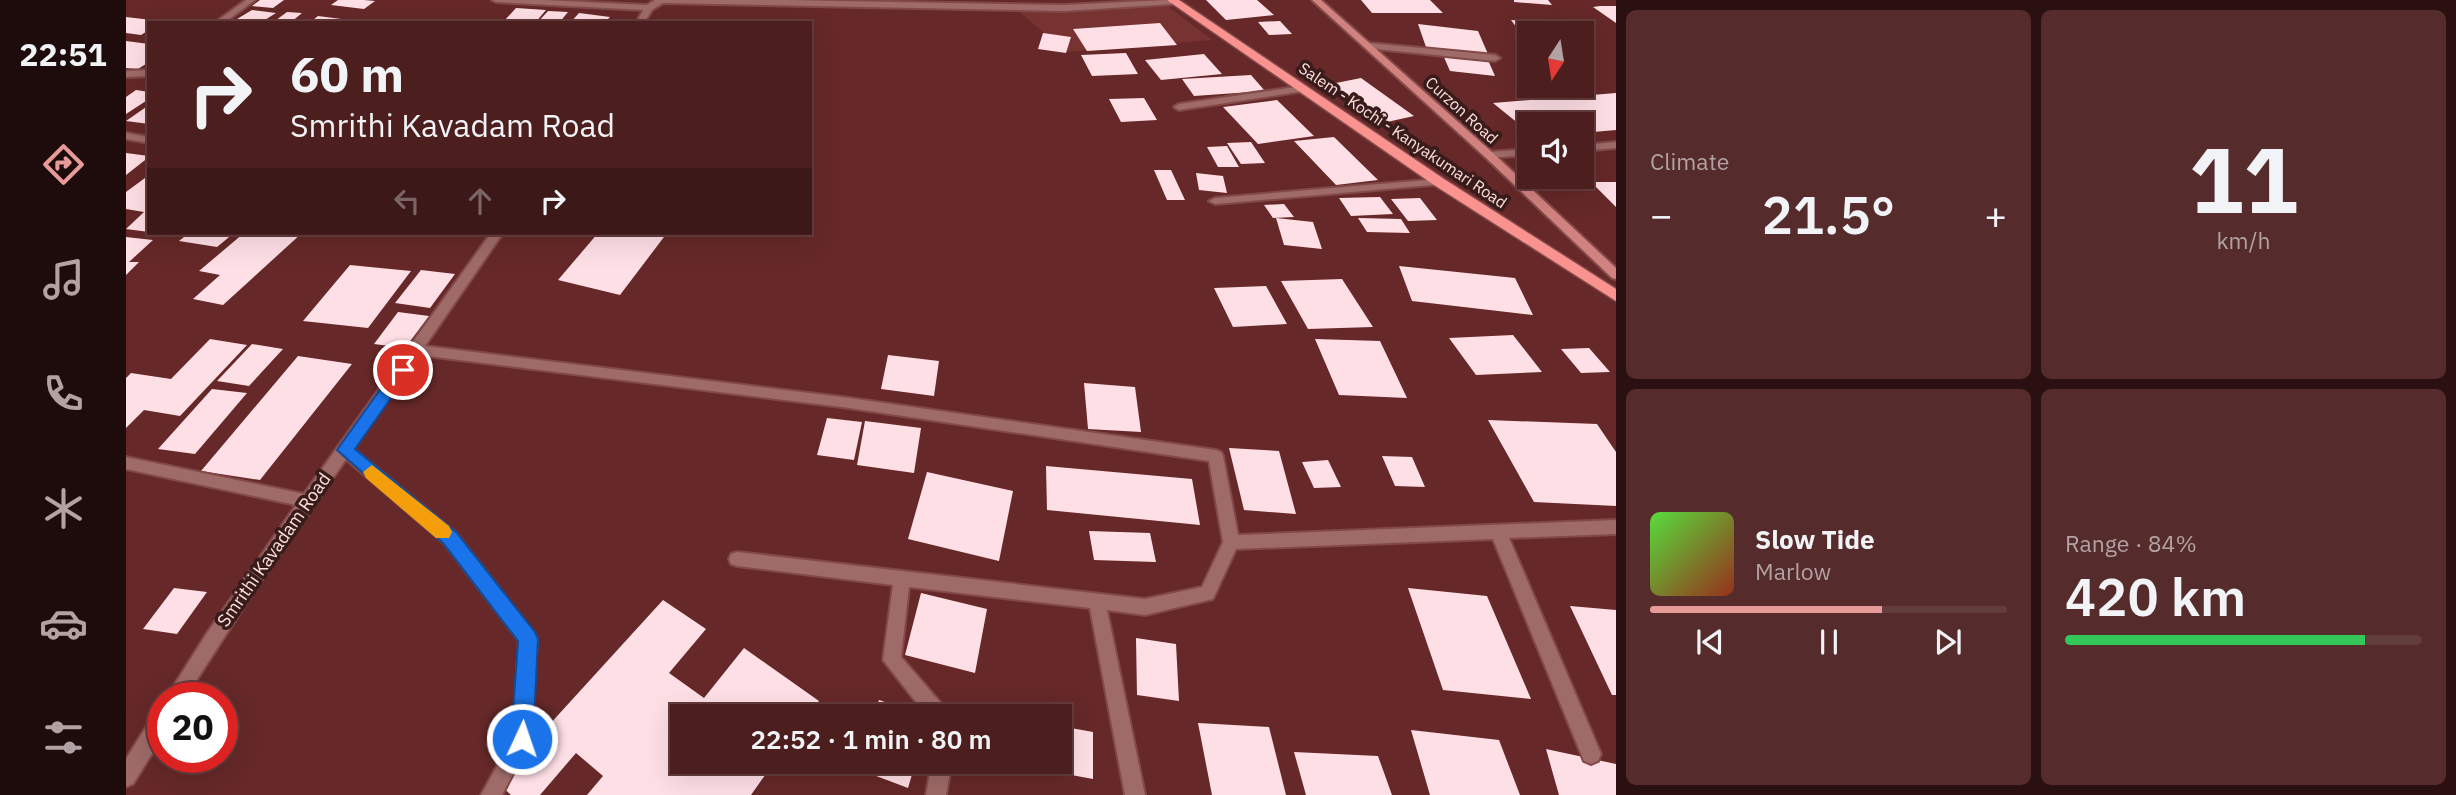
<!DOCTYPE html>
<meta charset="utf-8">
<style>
:root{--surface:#4c1e1e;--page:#562b2b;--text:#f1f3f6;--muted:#b2a2a4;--line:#633c3c;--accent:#e69b98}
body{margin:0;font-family:"IBM Plex Sans",sans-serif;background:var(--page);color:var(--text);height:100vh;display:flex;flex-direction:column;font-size:26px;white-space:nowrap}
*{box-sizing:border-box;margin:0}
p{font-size:23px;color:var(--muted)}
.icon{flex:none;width:38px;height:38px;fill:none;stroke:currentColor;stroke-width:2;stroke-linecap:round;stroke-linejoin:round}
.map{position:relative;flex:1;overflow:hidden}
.sheet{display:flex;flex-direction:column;gap:10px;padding:10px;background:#2a1010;width:840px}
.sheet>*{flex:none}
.top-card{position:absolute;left:21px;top:21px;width:665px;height:214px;border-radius:0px;box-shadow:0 7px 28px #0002,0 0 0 2px var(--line);background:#4c1e1e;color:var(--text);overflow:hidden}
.needle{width:46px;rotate:192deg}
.fabs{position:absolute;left:1391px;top:21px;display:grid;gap:14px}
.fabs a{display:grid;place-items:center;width:77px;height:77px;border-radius:0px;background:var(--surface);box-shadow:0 7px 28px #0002,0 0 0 2px var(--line);font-size:35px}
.speed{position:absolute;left:21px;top:682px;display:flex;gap:14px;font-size:35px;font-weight:700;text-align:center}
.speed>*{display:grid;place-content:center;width:91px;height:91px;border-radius:50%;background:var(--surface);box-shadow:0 7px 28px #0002,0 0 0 2px var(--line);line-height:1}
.speed .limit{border:10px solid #d22;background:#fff;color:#111}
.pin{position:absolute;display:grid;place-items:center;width:60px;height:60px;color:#fff;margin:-30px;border:4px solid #fff;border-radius:50%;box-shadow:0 2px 7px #0007}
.me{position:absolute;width:77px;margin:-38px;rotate:3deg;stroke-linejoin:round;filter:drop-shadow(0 0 5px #0008)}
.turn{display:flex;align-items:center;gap:24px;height:147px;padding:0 28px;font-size:32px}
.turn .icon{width:91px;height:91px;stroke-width:2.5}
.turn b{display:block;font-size:49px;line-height:60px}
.lanes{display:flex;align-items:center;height:66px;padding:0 28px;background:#0003;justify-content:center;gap:35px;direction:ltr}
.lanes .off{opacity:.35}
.big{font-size:52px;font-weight:600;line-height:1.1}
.sheet .widget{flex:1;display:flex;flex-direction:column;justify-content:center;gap:10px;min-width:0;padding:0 24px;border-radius:10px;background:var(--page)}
.sheet .dial{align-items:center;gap:0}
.dial b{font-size:91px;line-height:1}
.song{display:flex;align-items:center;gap:21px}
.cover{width:84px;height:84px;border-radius:10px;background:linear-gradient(135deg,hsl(110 70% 55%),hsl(10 70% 35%))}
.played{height:7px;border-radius:4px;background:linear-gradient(90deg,var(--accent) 65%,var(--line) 65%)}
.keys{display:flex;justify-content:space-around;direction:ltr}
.heat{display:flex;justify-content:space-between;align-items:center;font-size:38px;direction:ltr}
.charge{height:10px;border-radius:5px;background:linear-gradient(90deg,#34c759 84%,var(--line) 0)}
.sheet .tiles{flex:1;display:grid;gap:10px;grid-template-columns:repeat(2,1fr)}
.trip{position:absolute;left:544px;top:704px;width:402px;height:70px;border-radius:0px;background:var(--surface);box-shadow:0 7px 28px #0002,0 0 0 2px var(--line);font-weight:600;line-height:70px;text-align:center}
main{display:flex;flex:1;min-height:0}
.tabs{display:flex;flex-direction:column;width:126px;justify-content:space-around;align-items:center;background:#1e0c0c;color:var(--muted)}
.tabs .icon{width:49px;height:49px}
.tabs .on{color:var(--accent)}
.tabs b{font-size:32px;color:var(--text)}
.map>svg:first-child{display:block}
.built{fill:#773232}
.building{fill:#ffdfe6}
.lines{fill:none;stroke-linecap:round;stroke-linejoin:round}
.service-casing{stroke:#824948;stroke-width:4}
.minor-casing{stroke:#824948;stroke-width:4}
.secondary-casing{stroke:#824948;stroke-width:4}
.primary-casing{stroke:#824948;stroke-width:3}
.service{fill:#9e6b68;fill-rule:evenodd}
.minor{fill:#9e6b68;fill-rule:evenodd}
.secondary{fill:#d2827e;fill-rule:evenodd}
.primary{fill:#fa938f;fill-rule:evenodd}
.route{fill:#1a73e8;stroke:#114b97;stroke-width:2}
.slow{fill:#f59e0b}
.labels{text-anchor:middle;stroke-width:7;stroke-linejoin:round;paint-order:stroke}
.far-street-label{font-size:16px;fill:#ffdfdc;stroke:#381c1b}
.street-label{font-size:18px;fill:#ffdfdc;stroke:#381c1b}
</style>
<main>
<nav class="tabs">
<b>22:51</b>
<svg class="icon on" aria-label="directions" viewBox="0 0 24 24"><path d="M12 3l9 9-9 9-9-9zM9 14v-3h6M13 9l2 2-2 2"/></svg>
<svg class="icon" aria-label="music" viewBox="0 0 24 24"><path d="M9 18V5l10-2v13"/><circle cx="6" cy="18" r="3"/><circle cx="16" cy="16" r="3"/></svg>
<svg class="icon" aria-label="phone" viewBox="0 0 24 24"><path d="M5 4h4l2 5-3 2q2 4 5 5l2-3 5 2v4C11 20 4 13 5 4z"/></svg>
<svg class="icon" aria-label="climate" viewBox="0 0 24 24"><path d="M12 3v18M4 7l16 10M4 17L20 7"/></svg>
<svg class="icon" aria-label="car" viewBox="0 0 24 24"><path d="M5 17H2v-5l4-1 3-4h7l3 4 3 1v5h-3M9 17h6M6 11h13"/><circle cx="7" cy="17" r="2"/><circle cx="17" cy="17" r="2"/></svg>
<svg class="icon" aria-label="filters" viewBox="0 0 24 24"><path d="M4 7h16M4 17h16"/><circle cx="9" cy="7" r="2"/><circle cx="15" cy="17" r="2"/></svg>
</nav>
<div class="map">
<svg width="1490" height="795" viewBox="0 0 1490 795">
<rect width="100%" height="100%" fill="#662828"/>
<path class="built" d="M1042 6 1086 40 941 52 891 10Z"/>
<path class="building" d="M134 0H158L147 8 126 6Z
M212 0H238L249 1 238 9 205 5Z
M1080 0H1131L1148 15 1100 20Z
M1235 0H1304L1317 13H1246Z
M1388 0H1422L1426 5 1388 2Z
M1490 6V23L1467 7 1474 6Z
M390 8 420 10 409 23 378 21Z
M126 10 150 13 134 23 106 22Z
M422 11 442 12 433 23H411Z
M161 12 176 13 164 23H146Z
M453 13 484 17 478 23H444Z
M192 16 231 21 183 23Z
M0 17 34 21V23H23V30L15 35 0 33Z
M1385 20 1418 22 1426 33H1404V40H1400Z
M1154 21 1166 34 1143 35 1132 22Z
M1034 23 1051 45 961 51 947 29Z
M1292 24 1352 31 1362 54 1300 47Z
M917 33 945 37 940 53 912 49Z
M0 41 23 44V62L12 69 0 68Z
M1000 53 1012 74 966 76 955 55Z
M1078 54 1096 74 1035 80 1019 60Z
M1317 55 1362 60 1369 76 1324 71Z
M1125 75 1139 91 1068 96 1056 79Z
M1235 78 1288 116 1252 124 1200 85Z
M10 90 23 92V99L0 114V97Z
M1490 93V130L1456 133V124H1404V133L1367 103Z
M1018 98 1031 120 995 122 983 99Z
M1151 100 1188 136 1132 144 1097 107Z
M23 105V124L0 121Z
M1208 137 1252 180 1210 185 1168 141Z
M1125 142 1139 163 1115 164 1101 143Z
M1101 146 1113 167H1092L1081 147Z
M0 153 23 156V157L0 175Z
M1028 170H1045L1059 200H1041Z
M1070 173 1097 176 1101 193 1073 190Z
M23 175V232L0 229 18 212 0 209V192Z
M1465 182H1490V207Z
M1254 197 1267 214 1225 216 1213 198Z
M1294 198 1311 220 1282 221 1265 199Z
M1158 204 1168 217 1147 218 1138 205Z
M1150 218 1187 222 1196 249 1158 245Z
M1232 218 1275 219 1284 233 1241 232Z
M63 233H108L91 247 53 241Z
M118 233H176L97 305 67 299 94 275 73 271Z
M472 233H541L494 295 432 280Z
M0 237 27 240 3 262H13L0 275Z
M224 265 285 271 242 328 177 321Z
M1273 266 1389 278 1407 315 1286 301Z
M295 270 329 274 304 308 269 303Z
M1216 279 1247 327 1182 329 1155 281Z
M1140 286 1161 324 1107 327 1088 288Z
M272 312 303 316 279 348 248 344Z
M1387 335 1416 372 1350 375 1323 338Z
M84 339 121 345 54 416 18 410 0 428V378L5 373 45 379Z
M1189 339 1254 341 1281 398 1213 395Z
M126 344 157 349 123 386 91 381Z
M1463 348 1484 372 1455 373 1435 349Z
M762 355 813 361 808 396 755 389Z
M172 356 226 364 134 480 75 471Z
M958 383 1009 387 1015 432 962 429Z
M86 389 121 393 69 454 32 449Z
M701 418 736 422 728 460 691 455Z
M1362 420 1471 424 1490 452V506L1408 502Z
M739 421 795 428 788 473 731 465Z
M1103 448 1153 451 1170 514 1118 510Z
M1256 456 1286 457 1299 487 1269 486Z
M1202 460 1215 487 1188 488 1176 462Z
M920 466 1066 479 1074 525 921 510Z
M801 472 887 491 873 561 782 539Z
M963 531 1024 533 1030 562 968 560Z
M48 588 81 592 51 634 17 629Z
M1282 588 1361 596 1405 699 1317 690Z
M795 593 861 609 849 673 779 655Z
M537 600 580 629 543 673 578 698 618 648 693 701 682 716H556V761H649L625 795H461L477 776 450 753 414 795H385L371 782Z
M1444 606 1490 610V695H1486Z
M1010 638 1050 644 1053 701 1011 695Z
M753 700 796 715V716H748Z
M1072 723 1143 727 1160 795H1086Z
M934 726 967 732V779L929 772V761H934Z
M1285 730 1373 740 1394 795H1304Z
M1420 749 1490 764V795H1433Z
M1168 752 1252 756 1266 795H1180Z
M731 761H790L782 788 729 768Z"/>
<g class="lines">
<defs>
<path id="service" d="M23 70V76L0 77V71Z
M219 444 224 446 330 533 408 633 411 639 405 739 376 795H355L387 737 393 641 318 543 214 454 212 450 214 446Z"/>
<path id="minor" d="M120 0H129L98 23H88Z
M366 0H418L521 5 529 0H661L938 5 1039 0 1052 2 1048 4 938 11 537 3 526 10 518 23H510L517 10 370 2Z
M1243 43 1369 55 1374 58 1369 61 1240 48 1239 46Z
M1176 86 1179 87V91L1053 110 1048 107 1053 104Z
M0 133 23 137V143L0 139Z
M1490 142V148L1456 151V145Z
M1404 149V155L1363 158 1358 155 1363 152Z
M1313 179 1318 182 1317 184 1089 204 1083 201 1089 198Z
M365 233H377L299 346 716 397 1090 450 1095 452 1097 456 1112 535 1490 520V534L1383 538 1475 754 1472 761 1465 764 1458 761 1367 539 1110 549 1087 599 1019 615 981 610 1019 795H999L964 608 783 587 775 657 820 709 822 716H801L757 660 767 585 611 566 605 564 603 559 605 554 611 552 1019 599 1076 587 1097 542 1083 461 716 407 293 355 132 585 59 698H40L81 633 170 505 0 469V457L178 494Z
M37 709V736L7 784 0 787V759L30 711Z
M806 761H826L820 795H800Z"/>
<path id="secondary" d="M1186 0H1195L1367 153 1490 268V279L1486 278 1359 157Z"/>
<path id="primary" d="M1041 0H1053L1318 179 1490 289V301L1308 185Z"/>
</defs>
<use href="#service" class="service-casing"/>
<use href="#minor" class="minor-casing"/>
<use href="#secondary" class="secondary-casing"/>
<use href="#primary" class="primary-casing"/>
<use href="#service" class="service"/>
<use href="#minor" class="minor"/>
<use href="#secondary" class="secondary"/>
<use href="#primary" class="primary"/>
</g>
<path class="route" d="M277 364 282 366V374L229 449 330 532 409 632 412 639 407 739 404 746 396 749 389 746 385 739 392 641 317 543 211 450 271 366Z"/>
<path class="slow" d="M246 465 323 526 326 532 323 538H310L240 478 237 472Z"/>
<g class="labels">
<g class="far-street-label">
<text transform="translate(1336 110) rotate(42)" y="6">Curzon Road</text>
<text transform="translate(1277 135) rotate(34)" y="6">Salem - Kochi - Kanyakumari Road</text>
</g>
<g class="street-label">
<text transform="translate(148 550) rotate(-55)" y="6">Smrithi Kavadam Road</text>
</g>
</g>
</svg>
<div class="fabs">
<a><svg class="needle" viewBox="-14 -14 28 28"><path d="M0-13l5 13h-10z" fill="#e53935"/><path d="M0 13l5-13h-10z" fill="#b2a2a4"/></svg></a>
<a><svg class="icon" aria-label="sound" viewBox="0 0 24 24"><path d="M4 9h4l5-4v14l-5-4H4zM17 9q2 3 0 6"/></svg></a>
</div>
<div class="speed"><div class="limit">20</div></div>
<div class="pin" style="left:277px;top:370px;background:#d93025"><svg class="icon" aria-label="arrive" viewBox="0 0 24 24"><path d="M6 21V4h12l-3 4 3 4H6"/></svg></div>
<svg class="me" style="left:396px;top:739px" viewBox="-20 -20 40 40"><circle r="17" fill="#1a73e8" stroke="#fff" stroke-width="3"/><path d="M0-11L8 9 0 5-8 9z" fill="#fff"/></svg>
<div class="trip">22:52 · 1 min · 80 m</div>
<div class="top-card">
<div class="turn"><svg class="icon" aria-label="right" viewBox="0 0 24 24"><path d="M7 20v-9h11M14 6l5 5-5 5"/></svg><div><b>60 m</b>Smrithi Kavadam Road</div></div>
<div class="lanes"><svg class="icon off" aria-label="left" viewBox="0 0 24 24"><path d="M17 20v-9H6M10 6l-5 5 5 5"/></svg><svg class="icon off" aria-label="ahead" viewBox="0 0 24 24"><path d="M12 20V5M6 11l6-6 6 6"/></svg><svg class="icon" aria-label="right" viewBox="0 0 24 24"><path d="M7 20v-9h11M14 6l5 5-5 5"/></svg></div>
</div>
</div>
<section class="sheet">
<div class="tiles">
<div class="widget"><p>Climate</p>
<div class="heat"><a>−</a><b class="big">21.5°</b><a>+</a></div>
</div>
<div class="widget dial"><b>11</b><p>km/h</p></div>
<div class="widget">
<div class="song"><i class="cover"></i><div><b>Slow Tide</b><p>Marlow</p></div></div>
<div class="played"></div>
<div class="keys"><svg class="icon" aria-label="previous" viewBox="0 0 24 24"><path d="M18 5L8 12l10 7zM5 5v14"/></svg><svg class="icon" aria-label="pause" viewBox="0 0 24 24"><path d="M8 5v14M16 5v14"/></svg><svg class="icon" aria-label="next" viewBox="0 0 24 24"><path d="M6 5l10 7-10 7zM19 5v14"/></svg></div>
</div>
<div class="widget"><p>Range · 84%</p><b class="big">420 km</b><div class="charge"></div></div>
</div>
</section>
</main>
